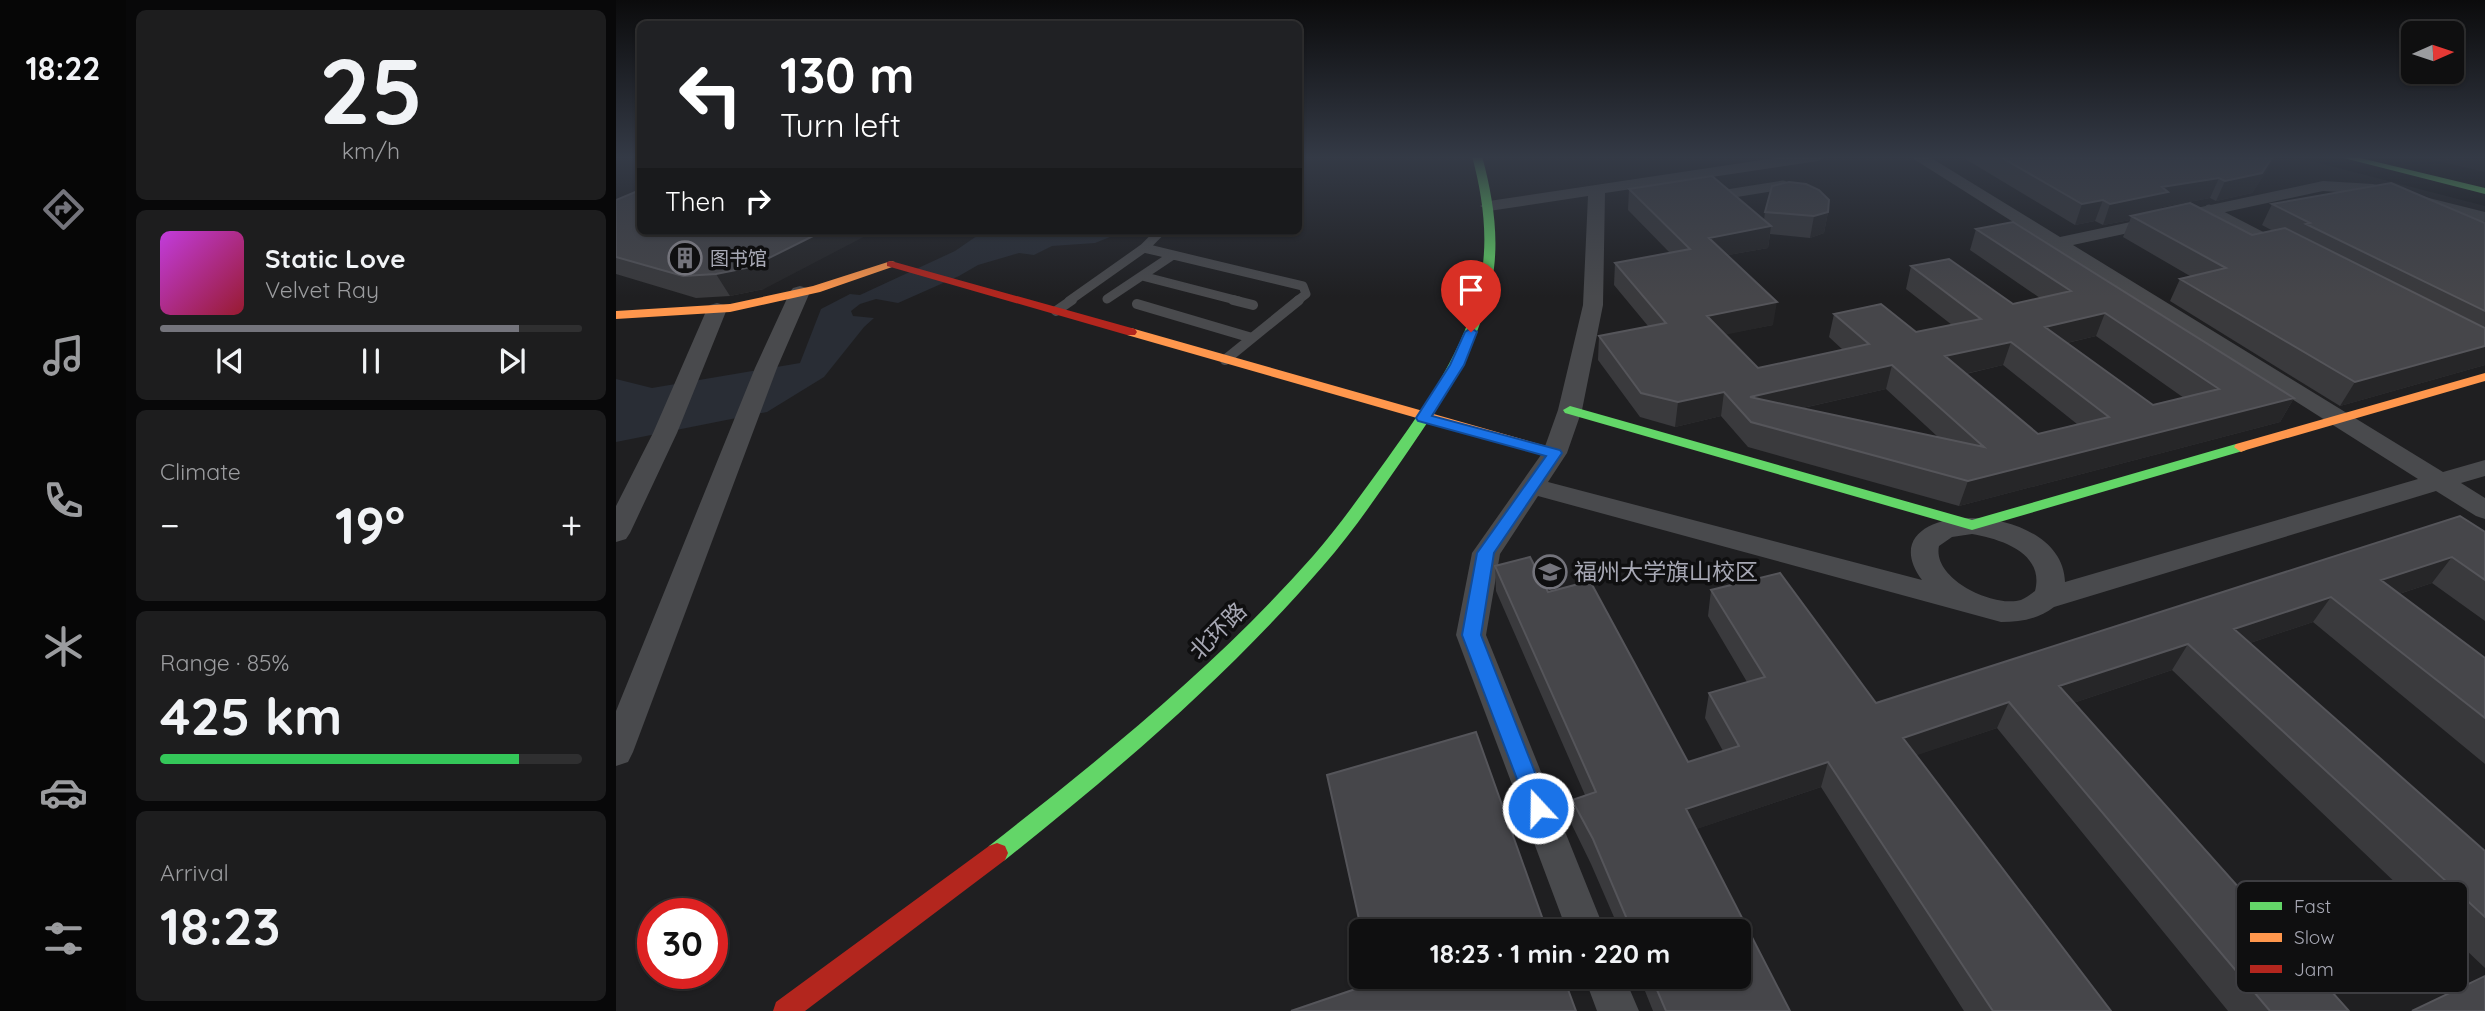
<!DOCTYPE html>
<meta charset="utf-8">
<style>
:root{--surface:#0f0f10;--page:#1d1d1e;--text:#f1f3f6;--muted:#9b9c9f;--line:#2f2f30;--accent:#74747c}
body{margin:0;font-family:Quicksand,"Noto Sans SC",sans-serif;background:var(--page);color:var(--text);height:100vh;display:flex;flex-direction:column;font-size:26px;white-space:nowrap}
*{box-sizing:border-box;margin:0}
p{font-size:23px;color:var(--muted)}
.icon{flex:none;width:38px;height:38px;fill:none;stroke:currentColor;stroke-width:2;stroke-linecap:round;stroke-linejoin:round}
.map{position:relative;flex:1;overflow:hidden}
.panel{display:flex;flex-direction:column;gap:10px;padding:10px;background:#080809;width:490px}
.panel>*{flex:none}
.hud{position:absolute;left:21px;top:21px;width:665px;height:214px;border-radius:10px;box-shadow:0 2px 5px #0004,0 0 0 2px var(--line);background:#202124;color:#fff;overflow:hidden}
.needle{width:46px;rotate:87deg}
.fabs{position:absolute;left:1785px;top:21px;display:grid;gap:14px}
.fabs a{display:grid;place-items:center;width:63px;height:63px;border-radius:10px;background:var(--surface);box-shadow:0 2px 5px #0004,0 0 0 2px var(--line);font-size:35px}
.speed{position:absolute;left:21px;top:898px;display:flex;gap:14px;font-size:35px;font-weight:700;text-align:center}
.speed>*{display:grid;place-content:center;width:91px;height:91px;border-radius:50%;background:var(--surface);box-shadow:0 2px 5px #0004,0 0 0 2px var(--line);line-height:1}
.speed .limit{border:10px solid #d22;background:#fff;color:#111}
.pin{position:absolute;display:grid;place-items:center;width:60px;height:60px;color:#fff;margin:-72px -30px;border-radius:50% 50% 50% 0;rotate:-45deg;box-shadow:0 0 7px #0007}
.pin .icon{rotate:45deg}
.me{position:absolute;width:77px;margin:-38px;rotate:339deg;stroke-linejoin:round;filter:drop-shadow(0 0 5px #0008)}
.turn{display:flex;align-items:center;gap:24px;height:147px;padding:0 28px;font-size:32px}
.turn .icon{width:91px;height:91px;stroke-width:2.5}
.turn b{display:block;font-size:49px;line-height:60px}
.then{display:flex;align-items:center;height:66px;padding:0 28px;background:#0003;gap:14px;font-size:26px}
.big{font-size:52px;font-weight:700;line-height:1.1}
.panel .widget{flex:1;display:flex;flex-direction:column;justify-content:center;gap:10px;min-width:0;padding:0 24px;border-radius:10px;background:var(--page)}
.panel .dial{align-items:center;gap:0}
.dial b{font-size:91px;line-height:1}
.song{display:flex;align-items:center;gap:21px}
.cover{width:84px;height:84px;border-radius:10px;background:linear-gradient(135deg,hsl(290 70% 55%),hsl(350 70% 35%))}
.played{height:7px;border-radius:4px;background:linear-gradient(90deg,var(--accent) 85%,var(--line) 85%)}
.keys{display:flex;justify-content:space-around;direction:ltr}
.heat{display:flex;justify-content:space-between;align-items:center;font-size:38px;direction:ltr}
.charge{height:10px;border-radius:5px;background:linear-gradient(90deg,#34c759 85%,var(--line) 0)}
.trip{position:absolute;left:733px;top:919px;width:402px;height:70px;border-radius:10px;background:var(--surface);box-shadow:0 2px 5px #0004,0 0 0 2px var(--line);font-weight:700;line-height:70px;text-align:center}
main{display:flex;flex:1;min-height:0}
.menu{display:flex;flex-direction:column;width:126px;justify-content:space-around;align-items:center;background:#060606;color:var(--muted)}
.menu .icon{width:49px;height:49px}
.menu .current{color:var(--accent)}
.menu b{font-size:32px;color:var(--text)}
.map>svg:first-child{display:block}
.built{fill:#1f1f21;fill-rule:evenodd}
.water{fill:#292d35}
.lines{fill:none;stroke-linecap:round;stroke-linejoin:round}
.lane-far1{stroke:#494a4d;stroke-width:9}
.lane{stroke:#494a4d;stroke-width:10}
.street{fill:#494a4d;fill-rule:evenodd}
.fast{fill:#63d668;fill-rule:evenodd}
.slow{fill:#ff974d;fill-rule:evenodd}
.jam{fill:#b3261e;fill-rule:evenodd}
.wall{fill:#3a3a3d;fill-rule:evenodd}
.shaded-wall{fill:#262628}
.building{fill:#46464a;stroke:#55555a;stroke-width:2;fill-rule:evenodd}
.route{fill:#1a73e8;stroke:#114b97;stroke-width:2}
.labels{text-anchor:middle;stroke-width:7;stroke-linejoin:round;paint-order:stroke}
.far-poi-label{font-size:19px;fill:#a7a8b4;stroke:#0f0f10;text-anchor:start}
.poi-label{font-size:23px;fill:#a7a8b4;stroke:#0f0f10;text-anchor:start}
.street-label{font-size:23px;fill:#a7a8b4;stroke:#0f0f10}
.key{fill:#0f0f10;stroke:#3d3d41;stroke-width:2}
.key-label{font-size:19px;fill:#a7a8b4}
</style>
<main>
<nav class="menu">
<b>18:22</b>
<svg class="icon current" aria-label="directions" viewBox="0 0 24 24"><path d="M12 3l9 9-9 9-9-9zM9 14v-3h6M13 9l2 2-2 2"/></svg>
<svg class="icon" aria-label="music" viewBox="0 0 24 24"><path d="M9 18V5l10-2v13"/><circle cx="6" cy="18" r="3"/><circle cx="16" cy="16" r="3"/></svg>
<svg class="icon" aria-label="phone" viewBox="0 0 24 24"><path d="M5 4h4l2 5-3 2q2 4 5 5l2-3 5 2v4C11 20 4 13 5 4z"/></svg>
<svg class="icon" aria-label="climate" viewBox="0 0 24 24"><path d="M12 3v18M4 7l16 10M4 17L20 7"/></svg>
<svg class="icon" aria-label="car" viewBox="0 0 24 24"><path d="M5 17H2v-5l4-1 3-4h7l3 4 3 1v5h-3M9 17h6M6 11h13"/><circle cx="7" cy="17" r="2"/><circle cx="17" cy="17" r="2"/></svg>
<svg class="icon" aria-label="filters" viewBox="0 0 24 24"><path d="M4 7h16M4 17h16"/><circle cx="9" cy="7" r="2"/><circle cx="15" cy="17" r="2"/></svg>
</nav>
<section class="panel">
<div class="widget dial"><b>25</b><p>km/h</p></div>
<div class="widget">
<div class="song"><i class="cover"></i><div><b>Static Love</b><p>Velvet Ray</p></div></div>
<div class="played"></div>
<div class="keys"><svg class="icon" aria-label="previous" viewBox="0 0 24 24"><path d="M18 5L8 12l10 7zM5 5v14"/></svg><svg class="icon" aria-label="pause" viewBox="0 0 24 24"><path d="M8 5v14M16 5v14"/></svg><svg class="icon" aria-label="next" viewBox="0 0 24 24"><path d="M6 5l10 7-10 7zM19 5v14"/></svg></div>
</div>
<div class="widget"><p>Climate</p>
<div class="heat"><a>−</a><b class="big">19°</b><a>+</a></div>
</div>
<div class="widget"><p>Range · 85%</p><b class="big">425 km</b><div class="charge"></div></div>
<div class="widget"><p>Arrival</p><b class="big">18:23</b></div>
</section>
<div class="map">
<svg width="1869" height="1011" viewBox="0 0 1869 1011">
<rect width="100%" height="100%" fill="#141415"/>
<path class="built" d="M0 156H24V231H682L683 156H1676L1869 206V1011H0ZM37 914H96V973H37ZM746 931H1124V976H746Z
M1800 156H1869V172Z"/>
<path class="water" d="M368 231 504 233 479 243 436 246 418 255 403 253 362 265 343 276 282 303 260 299 244 304 235 311 237 316 258 318 248 327 208 377 151 412 0 442V379L36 388 184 363 205 309 234 294 244 295 339 251Z"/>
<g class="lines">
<path class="lane-far1" d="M1111 194 1167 185
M1593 209 1655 241
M528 248 687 286 690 294 681 301
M526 276 623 301
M491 299 557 255
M453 301 528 248 545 231"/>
<path class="lane" d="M617 300 637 305
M521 304 636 338
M440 311 456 300
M609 360 683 300"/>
<path class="street" d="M1172 156H1210L1202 161 989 193 987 305 966 410 951 453 932 482 1306 580C1246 498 1447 496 1449 582L1802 479 1293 156H1312L1444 237 1707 181 1757 184 1869 212V222L1757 194 1707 191 1457 245 1827 472 1869 460V476L1845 483 1869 498V519L1860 516 1820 491 1438 607C1422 619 1405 622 1385 622L922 496 884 554 870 635 989 931H951L840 635 856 553 927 452 942 410 967 305 972 196 873 211 864 206 873 201ZM1356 534C1385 539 1429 553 1419 591 1415 594 1410 598 1405 600 1378 608 1316 579 1323 546L1336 537Z
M184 286 191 288 194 292 161 368 17 752 12 762 0 766V711L139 368 174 292 177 288Z
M101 303 108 305 111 309 61 433 14 533 10 539 0 542V506L37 433 91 309 94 305Z
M968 976H1008L1023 1011H981Z"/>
<path class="fast" d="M856 156H866C877 197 884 239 876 281 863 348 824 405 786 460 761 496 736 533 707 566 612 676 502 770 389 860L381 863 373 860 370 853 373 846C487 757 601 665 697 556 724 525 747 492 771 459 810 405 850 348 864 282 873 240 867 197 856 156Z
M1720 156H1736L1869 188V194Z
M954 406 1356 520 1620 444H1630L1632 447 1630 450 1356 530 949 413 947 410Z"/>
<path class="slow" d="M275 261 279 262V266L204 292 114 312 0 319V311L114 304 197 286Z
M515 328 944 450 946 453 939 458 934 456 511 335V329Z
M1869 373V381L1630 450 1625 452 1618 447 1620 444Z"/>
<path class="jam" d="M275 261 519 329 521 332 519 335H511L271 266V262Z
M381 843 389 846 392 853 389 860 189 1011H157L160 1002 373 846Z"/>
</g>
<path class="wall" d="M1346 156H1658L1651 170 1636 193 1600 201 1594 198 1546 207 1545 209 1636 235 1657 231 1646 225 1656 204 1869 223V365L1724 406 1554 301 1564 279 1574 276 1507 237 1514 220 1487 225 1479 221 1459 225 1346 157Z
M1013 189 1148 220 1149 212H1212L1208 233 1194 238 1154 234 1152 248 1112 255 1157 325 1109 334 1142 368 1227 350 1213 337 1218 314 1300 332 1336 325 1290 289 1295 266 1397 304 1424 298 1354 250 1360 229 1678 398 1664 422 1343 506 1132 447 1105 416 1059 427 1024 417 982 360 983 336 1032 326 998 285 999 263 1054 253 1012 210ZM1480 336 1568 398 1537 405 1451 343ZM1387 365 1461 424 1422 434 1350 374ZM1270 389 1322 437 1187 408Z
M0 200 148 289 114 296 80 298 0 274Z
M1869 532V621L1816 583 1783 594 1869 658V764L1697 622 1634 643 1869 851V968L1556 670 1457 703 1733 1011H1612L1381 728 1300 755 1495 1011H1348L1205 787 1080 829 1174 1011H1037L1023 976H1124V931H1004L975 864 956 825V800L969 795 880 591 879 566 932 592 1072 762 1107 751 1089 718 1093 693 1131 682 1092 616 1095 590 1260 703Z"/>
<path class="shaded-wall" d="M1658 156 1651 170 1636 193 1600 201 1609 181Z
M1603 178 1594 198 1546 207 1544 213 1515 216 1514 220 1487 225 1494 204 1546 187Z
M1487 200 1479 221 1459 225 1466 204Z
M1212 212 1208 233 1194 238 1198 216Z
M1155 226 1152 248 1090 259 1093 238Z
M207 231H259L148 289 114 296 100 274Z
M1161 302 1157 325 1089 339 1091 316Z
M1489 313 1480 336 1420 350 1429 327Z
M1395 342 1387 365 1322 380 1329 356Z
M1869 346V365L1724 406 1739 382Z
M1276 365 1270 389 1134 420V397Z
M1108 392 1105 416 1059 427 1062 402Z
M1678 398 1664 422 1343 506 1352 481Z
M1836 557 1816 583 1746 606 1765 580Z
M1715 597 1697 622 1601 654 1618 629Z
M1572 644 1556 670 1430 712 1443 686Z
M1393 702 1381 728 1278 763 1287 738Z
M1212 762 1205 787 1066 834 1070 809Z"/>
<path class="building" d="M1383 156H1657L1646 173 1609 181 1603 178 1546 187 1552 192 1494 204 1487 200 1466 204Z
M1096 176 1155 226 1093 238 1161 302 1091 316 1142 368 1253 344 1218 314 1265 304 1300 332 1365 319 1295 266 1333 259 1397 304 1455 291 1360 229 1397 222 1678 398 1352 481 1135 422 1108 392 1062 402 1025 393 983 336 1050 323 999 263 1074 249 1013 189ZM1489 313 1603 389 1537 405 1429 327ZM1395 342 1493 417 1422 434 1329 356ZM1276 365 1368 447 1134 397Z
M1173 182 1190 184 1203 190 1213 200 1212 212 1198 216 1149 212 1156 186Z
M1775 183 1869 223V311L1690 224 1694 223 1656 204Z
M24 190V231H207L135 267 100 274 67 276 0 257V200Z
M1574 203 1636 235 1669 228 1869 328V346L1739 382 1564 279 1610 268 1515 216Z
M1844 516 1869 532V580L1836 557 1765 580 1869 658V718L1715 597 1618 629 1869 851V917L1572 644 1443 686 1733 1011H1654L1393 702 1287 738 1495 1011H1377L1212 762 1070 809 1174 1011H1050L1035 976H1124V931H1016L977 839 956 800 980 792 879 566 914 557 932 592 974 581 1072 762 1123 746 1093 693 1149 677 1095 590 1164 573 1260 703Z
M860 732 931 931H746V933L711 775Z
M755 976H947L960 1011H675L757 983Z
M1869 976V1011H1796Z"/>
<linearGradient id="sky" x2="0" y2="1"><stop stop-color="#0b0b0c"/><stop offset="0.53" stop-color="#343a46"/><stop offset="1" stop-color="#343a46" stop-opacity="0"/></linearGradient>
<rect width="1869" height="297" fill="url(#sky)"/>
<path class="route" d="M855 328 861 332 848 365 816 416 944 450 946 453 878 553 865 635 933 808 930 814 922 817 915 814 912 808 846 635 861 553 930 456 802 421 800 418 834 365 849 332Z"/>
<defs>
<symbol id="building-ring" viewBox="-11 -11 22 22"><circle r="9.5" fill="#0f0f10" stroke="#74747c" stroke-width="1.5"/><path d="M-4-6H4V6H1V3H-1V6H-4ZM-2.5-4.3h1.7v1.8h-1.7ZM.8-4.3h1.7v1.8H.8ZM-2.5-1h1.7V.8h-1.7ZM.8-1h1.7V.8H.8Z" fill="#74747c"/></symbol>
<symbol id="university-ring" viewBox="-11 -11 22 22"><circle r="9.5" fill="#0f0f10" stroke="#74747c" stroke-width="1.5"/><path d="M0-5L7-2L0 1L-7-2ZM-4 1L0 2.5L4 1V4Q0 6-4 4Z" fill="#74747c"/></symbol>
</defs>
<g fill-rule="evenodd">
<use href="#building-ring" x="50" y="239" width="38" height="38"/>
<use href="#university-ring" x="915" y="553" width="38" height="38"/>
</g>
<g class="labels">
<g class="far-poi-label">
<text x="94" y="265">图书馆</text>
</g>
<g class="poi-label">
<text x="958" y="580">福州大学旗山校区</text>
</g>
<g class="street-label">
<text transform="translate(602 631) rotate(-45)" y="8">北环路</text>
</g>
</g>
<rect x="1620" y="881" width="232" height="112" rx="10" class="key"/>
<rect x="1634" y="902" width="32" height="8" fill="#63d668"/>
<rect x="1634" y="933" width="32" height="9" fill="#ff974d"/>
<rect x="1634" y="965" width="32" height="8" fill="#b3261e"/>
<g class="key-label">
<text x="1678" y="913">Fast</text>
<text x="1678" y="944">Slow</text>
<text x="1678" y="976">Jam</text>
</g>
</svg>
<div class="fabs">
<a><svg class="needle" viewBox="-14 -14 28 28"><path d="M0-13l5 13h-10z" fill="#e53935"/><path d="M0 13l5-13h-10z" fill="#9b9c9f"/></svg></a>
</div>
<div class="speed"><div class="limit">30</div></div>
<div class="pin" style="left:855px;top:332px;background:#d93025"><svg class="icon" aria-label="arrive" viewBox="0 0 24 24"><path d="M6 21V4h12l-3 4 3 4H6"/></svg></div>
<svg class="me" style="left:922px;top:808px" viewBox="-20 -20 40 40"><circle r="17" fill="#1a73e8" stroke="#fff" stroke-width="3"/><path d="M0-11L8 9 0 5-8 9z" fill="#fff"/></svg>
<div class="trip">18:23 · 1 min · 220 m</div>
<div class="hud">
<div class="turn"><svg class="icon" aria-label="left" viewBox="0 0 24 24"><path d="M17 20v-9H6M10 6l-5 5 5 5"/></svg><div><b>130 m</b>Turn left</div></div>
<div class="then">Then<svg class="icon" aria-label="right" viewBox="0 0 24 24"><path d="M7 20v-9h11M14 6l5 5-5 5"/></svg></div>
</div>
</div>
</main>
